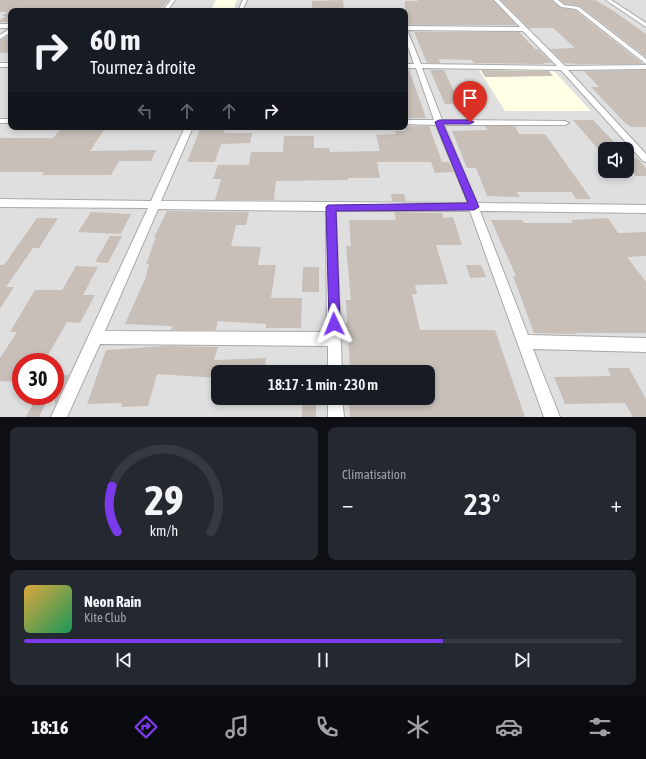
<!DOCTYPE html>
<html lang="fr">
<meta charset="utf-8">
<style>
:root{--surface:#171b24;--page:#242831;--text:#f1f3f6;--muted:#9ea1a6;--line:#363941;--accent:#7c3aed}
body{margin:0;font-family:"Asap Condensed",sans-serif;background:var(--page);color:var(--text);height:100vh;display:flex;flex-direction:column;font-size:15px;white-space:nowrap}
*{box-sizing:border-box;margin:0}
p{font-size:13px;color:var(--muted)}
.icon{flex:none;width:22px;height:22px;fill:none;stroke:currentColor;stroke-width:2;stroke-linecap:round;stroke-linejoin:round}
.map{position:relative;height:417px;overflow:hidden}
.sheet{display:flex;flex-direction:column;gap:10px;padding:10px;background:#0d0f14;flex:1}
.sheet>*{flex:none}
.guide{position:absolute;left:8px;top:8px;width:400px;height:122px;border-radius:8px;box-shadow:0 2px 6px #0003;background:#171b24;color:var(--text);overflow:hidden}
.tools{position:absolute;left:598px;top:142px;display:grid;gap:8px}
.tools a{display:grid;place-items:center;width:36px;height:36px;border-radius:8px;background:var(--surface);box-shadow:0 2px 6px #0003;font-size:20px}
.speed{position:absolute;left:12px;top:353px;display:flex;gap:8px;font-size:20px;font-weight:700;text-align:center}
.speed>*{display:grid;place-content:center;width:52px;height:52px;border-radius:50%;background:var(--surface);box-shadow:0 2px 6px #0003;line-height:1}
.speed .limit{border:6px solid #d22;background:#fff;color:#111}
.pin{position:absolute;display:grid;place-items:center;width:34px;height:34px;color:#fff;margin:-41px -17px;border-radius:50% 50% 50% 0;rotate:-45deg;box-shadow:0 0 4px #0007}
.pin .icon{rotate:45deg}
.me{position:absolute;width:44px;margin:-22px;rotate:358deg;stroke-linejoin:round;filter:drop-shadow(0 0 3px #0008)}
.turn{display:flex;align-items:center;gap:14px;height:84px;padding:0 16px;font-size:18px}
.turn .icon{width:52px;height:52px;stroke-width:2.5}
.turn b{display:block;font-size:28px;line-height:34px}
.lanes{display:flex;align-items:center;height:38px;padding:0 16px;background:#0003;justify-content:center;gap:20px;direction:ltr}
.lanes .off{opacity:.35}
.big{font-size:30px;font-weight:600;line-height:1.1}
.sheet .card{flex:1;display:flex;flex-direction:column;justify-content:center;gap:6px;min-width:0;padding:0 14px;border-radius:8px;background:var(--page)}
.sheet .dial{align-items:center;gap:0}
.dial svg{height:104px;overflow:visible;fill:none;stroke:var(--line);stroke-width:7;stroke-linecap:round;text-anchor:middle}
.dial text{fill:var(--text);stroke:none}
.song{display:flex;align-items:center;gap:12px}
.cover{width:48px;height:48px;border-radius:6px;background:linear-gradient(135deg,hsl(40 70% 55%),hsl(150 70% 35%))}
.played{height:4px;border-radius:2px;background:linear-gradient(90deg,var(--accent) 70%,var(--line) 70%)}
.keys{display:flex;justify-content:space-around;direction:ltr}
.heat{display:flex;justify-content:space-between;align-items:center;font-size:22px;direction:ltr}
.sheet .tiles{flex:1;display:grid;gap:10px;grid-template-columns:1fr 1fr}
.card:last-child{grid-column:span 2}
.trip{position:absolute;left:211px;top:365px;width:224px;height:40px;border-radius:8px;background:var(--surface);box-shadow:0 2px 6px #0003;font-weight:600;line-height:40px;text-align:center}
.menu{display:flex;height:64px;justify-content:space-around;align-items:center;background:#090b0e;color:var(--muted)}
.menu .icon{width:28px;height:28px}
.menu .selected{color:var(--accent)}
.menu b{font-size:18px;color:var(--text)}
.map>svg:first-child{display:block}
.residential{fill:#e0dfdf;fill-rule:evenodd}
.education{fill:#ffffe5}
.building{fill:#c7bfb8}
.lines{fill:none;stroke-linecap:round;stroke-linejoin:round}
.minor-casing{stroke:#a9a9a9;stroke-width:2}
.minor{fill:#fff;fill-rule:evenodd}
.route{fill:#7c3aed;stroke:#51269a}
</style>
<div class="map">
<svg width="646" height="417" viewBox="0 0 646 417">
<rect width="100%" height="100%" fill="#f2efe9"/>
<path class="residential" d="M0 0H646V417H0ZM11 11H405V127H11ZM605 149H627V171H605ZM21 362H55V396H21ZM218 372H428V398H218Z"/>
<path class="education" d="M216 0H237L234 8H212Z
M479 70H553L591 111H505Z"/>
<path class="building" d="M0 0H169L158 11H11V22H0V20L6 16H2L8 12H0Z
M343 0 344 11H312V1Z
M417 0H493L516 25H405V1H418Z
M501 0H552L561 8 575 10 643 64H577L564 63 550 49 575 48 553 28H529Z
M560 0H595L612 10 646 34V57L580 6 565 4Z
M414 32H519L535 49H538L552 63H542L544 64 474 63 472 60 439 59 440 63H427Z
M11 34V53H0V40Z
M405 70H409L426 118H405Z
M430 70H444L460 104H445Z
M481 70 549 71 553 76 485 77Z
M646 70V127H631L625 123 591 87H599L584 71Z
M573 120H593L621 149H598Z
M405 126H429L442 162H449L454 172 435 173 431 162H377L380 178H348V180L276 181 274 200H215L221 179H213L218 165H249L251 152H283L284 136H314V148H329L330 152 380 151 376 135 396 134 395 131H405Z
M485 126H515L519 134H545L591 199H576L572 192H517L520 197 487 196 476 168H467L452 131 487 130Z
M63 127 80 129 81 127H106L90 151 156 150 151 161H119L111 175H42L44 172H0V138H53Z
M200 129H225L224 133H252L250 143 221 144 215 162H187Z
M627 158H637L646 168V176H636L627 166Z
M391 194H404L406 201H392Z
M167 211 249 212 246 225H236L231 246 261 247 258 265H276L271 298H302L301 328H266V324L218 321 216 330H171L172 326 125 324 145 279 149 264H146L156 237H154Z
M91 212 131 214 121 234 78 232Z
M394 212 442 213 443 218 453 217 462 245H436L448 284 415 285 417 294H412L420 330H495L525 417H350L349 398H428V367L350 370 348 336H345L344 323H347L346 300H351L346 246H351L349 220H396Z
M37 218H58L39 248H33L6 287H14L0 309V265H4Z
M608 218 618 233 646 232V256L627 257 646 282V333H576L577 334 534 333 513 276H516L491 220H522L524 223H573L571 220Z
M110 236H122L108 263 95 262Z
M466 265H481L486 277 470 278Z
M76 266 98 267 83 295H95L80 323 67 322 44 362H21V382L0 381V358L17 332H10L35 290H62Z
M303 267H319V292H302Z
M166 346 218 347 214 360 266 358 265 372H218V378L157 374 148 406 121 407 122 403 87 404 106 350Z
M607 368H629L646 399V417H633L625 403 565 404 554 377 611 376Z
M55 374 69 375 55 405Z
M37 396H49L39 417H26Z
M302 398H316V417H302Z"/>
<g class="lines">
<defs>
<path id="minor" d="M171 0H175L167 11H162Z
M243 0H247L242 11H238Z
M494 0H499L565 66 646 65V69L568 70 646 154V162L643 161 561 70 422 68 442 120 565 121 569 123 565 125H444L477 203 646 205V213L480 211 528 335 646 338V352L533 349 560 417H544L470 211H336L342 372H328V346L100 344 67 417H51L148 208 0 207V199L151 201 185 127H193L161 201 468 203 436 125 405 124V120H434L416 68H405V64H414L405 38V26L520 27ZM407 30 523 31 557 66 421 64ZM158 209 326 211 327 332 105 331Z
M553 0H558L564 5 579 7 646 59V64L576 9 561 7Z
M606 0H611L646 23V27Z
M0 24H11V28H0Z
M11 28V32L0 39V35Z
M0 63H11V67H0Z
M0 119H11V123H0Z
M328 398H342L344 417H328Z"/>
</defs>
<use href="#minor" class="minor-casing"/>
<use href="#minor" class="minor"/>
</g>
<path class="route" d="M439 120H470L474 122 470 124H443L479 207 474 210 336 211 340 324 339 328 334 330 330 328 329 324 326 207 328 205 468 203 435 122Z"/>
</svg>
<div class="tools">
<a><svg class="icon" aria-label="sound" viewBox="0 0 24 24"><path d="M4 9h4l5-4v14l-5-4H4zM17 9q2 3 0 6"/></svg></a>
</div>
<div class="speed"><div class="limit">30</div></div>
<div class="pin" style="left:470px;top:122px;background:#d93025"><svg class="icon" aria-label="arrive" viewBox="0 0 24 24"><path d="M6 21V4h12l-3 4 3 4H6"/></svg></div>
<svg class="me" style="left:334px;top:324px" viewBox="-20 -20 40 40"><path d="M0-17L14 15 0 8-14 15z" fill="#7c3aed" stroke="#fff" stroke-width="4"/></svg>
<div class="trip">18:17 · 1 min · 230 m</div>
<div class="guide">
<div class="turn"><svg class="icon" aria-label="right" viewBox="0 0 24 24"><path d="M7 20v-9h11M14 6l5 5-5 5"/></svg><div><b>60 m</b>Tournez à droite</div></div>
<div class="lanes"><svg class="icon off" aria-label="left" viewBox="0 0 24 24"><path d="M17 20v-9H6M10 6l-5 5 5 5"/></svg><svg class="icon off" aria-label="ahead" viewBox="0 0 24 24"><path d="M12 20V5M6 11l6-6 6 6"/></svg><svg class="icon off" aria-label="ahead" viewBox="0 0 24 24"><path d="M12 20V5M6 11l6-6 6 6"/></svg><svg class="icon" aria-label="right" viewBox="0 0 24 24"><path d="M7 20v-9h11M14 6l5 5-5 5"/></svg></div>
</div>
</div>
<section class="sheet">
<div class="tiles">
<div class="card dial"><svg viewBox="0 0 100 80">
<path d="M14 69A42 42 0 1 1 86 69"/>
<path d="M14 69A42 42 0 0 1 10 34" stroke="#7c3aed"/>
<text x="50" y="56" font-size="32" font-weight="700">29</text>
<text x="50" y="72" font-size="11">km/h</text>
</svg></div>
<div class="card"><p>Climatisation</p>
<div class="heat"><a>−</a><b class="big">23°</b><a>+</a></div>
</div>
<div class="card">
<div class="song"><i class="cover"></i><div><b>Neon Rain</b><p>Kite Club</p></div></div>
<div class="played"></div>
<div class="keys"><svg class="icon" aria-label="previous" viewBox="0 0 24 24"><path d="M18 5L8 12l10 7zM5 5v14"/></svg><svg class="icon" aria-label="pause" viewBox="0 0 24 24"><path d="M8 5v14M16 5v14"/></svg><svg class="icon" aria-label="next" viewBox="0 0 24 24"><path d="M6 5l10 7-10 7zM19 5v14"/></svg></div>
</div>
</div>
</section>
<nav class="menu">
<b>18:16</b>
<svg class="icon selected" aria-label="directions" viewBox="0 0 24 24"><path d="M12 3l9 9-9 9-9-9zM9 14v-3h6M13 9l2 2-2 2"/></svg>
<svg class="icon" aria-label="music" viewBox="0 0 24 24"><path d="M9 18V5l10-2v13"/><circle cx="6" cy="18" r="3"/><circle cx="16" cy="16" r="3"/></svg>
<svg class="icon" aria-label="phone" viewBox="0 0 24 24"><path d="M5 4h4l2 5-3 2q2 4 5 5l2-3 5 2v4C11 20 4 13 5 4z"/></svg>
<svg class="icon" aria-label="climate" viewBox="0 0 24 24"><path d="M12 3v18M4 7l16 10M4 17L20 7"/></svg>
<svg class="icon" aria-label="car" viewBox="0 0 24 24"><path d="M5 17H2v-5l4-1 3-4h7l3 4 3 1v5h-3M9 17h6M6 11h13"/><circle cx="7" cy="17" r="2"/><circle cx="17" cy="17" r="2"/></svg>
<svg class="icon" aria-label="filters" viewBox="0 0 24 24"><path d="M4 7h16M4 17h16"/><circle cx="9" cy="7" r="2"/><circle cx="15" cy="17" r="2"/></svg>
</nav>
